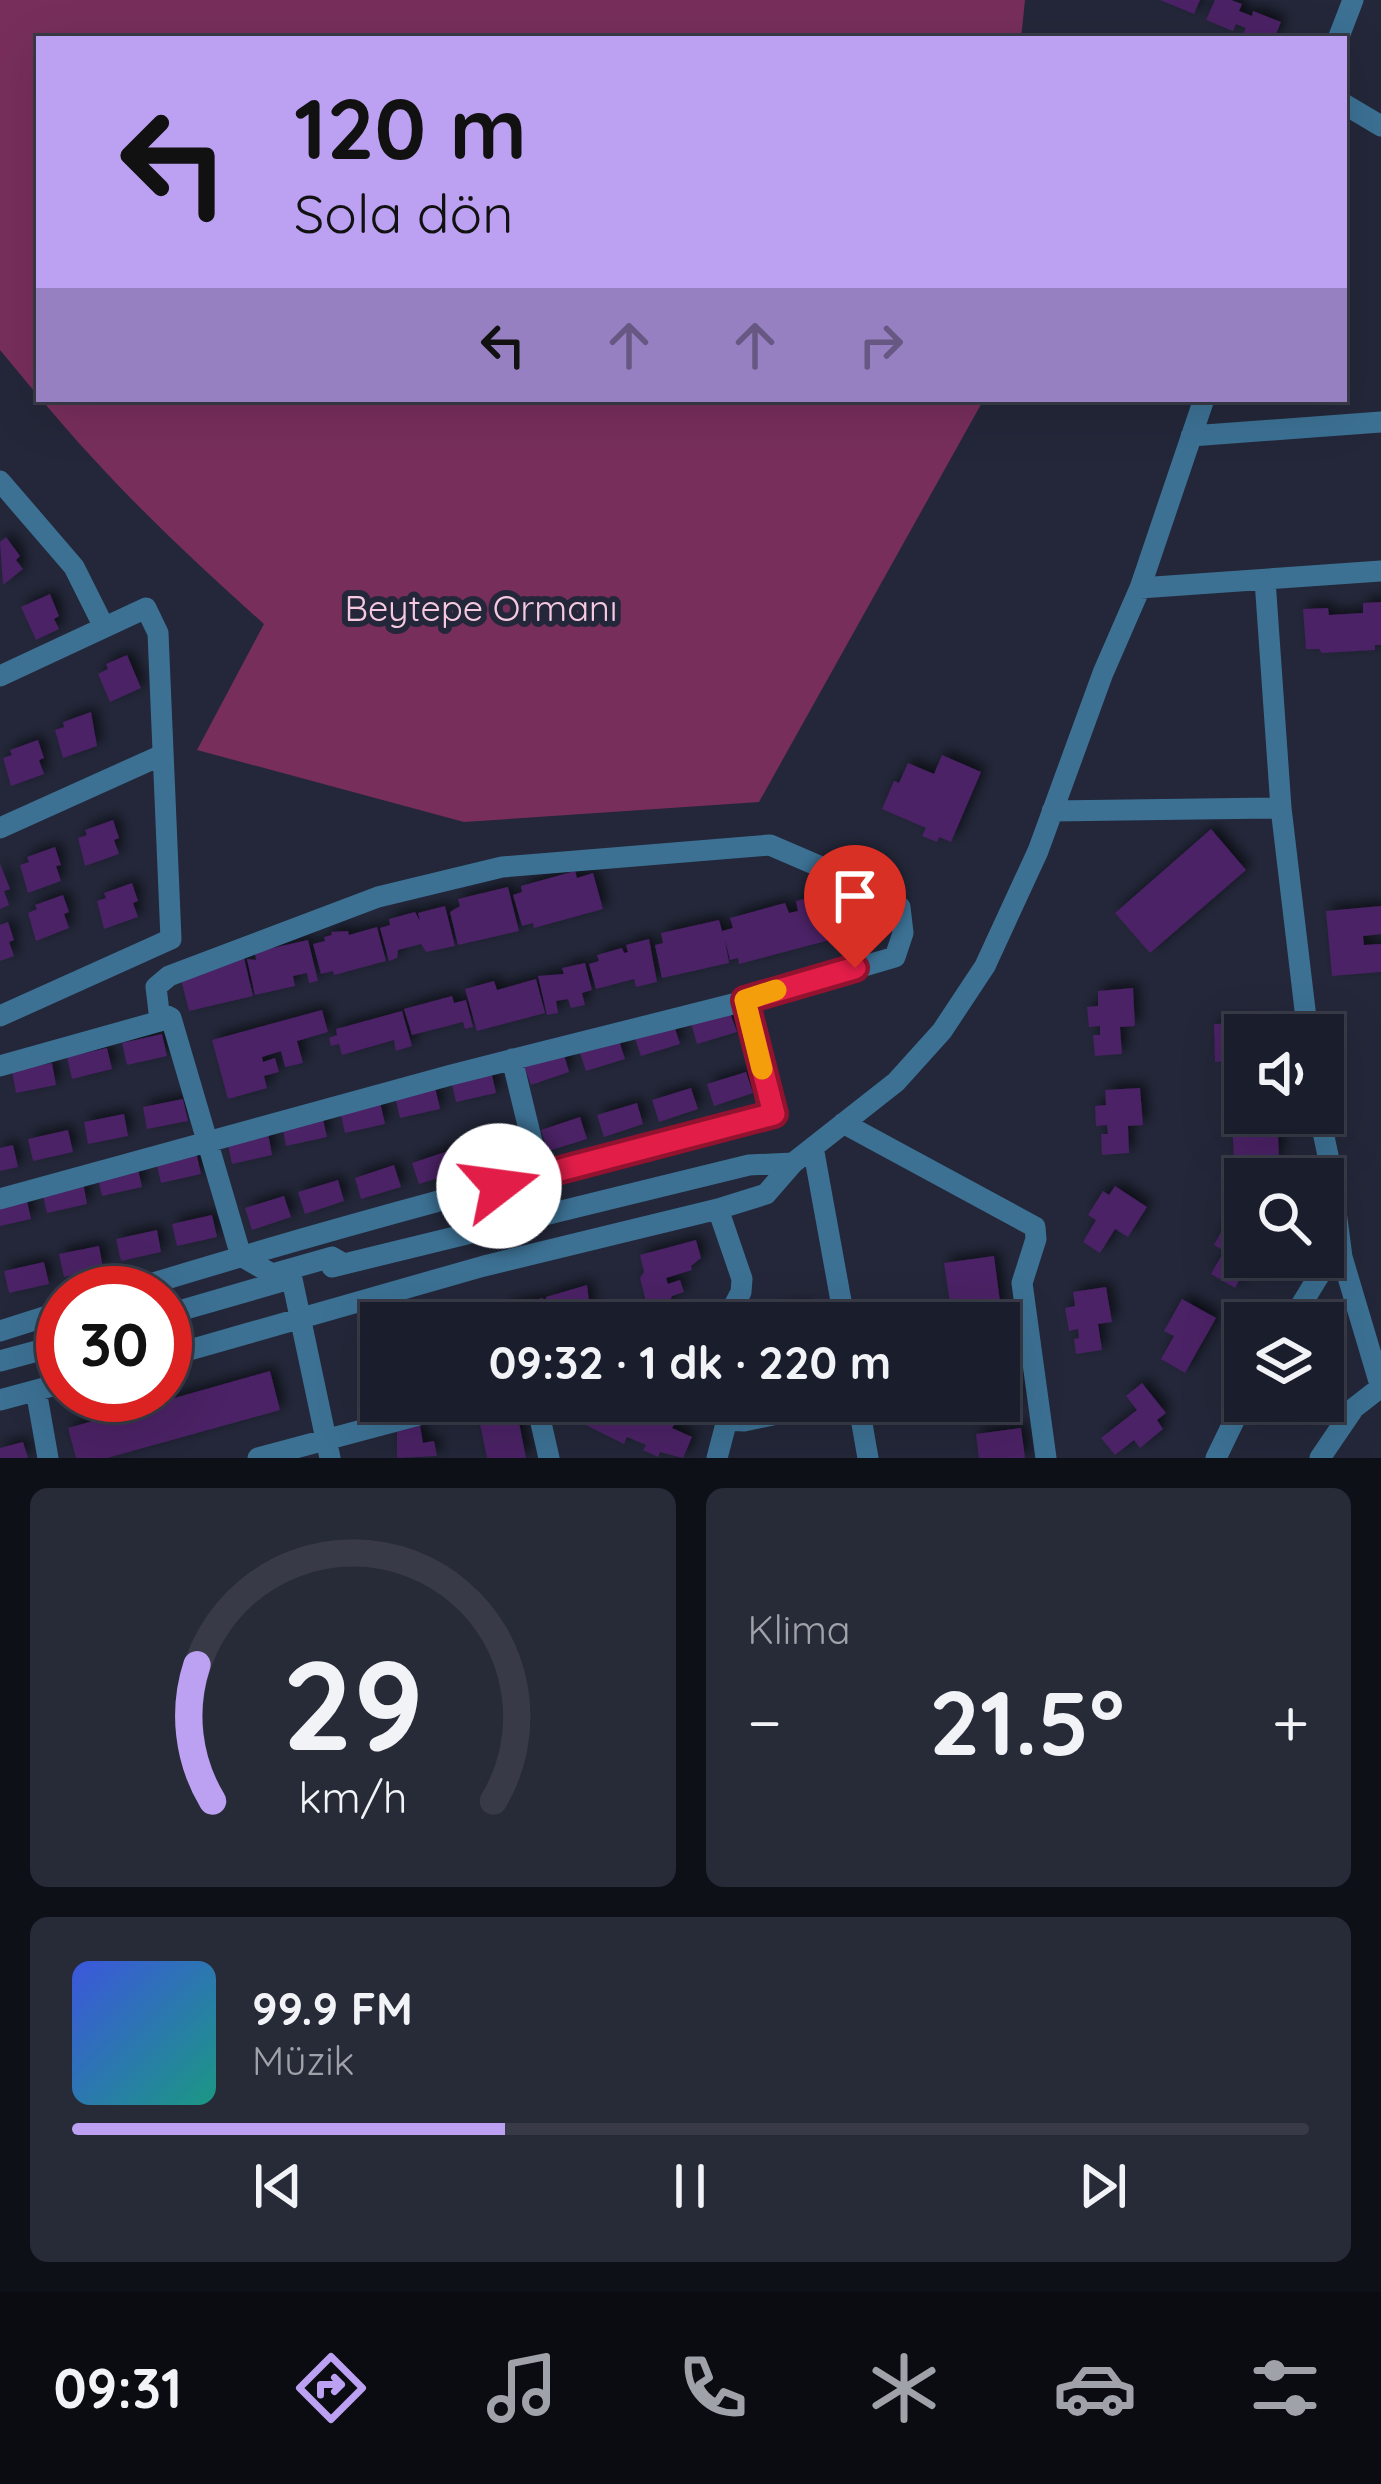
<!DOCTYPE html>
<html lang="tr">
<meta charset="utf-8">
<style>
:root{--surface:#1a1d2b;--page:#272a37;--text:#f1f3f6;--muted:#9fa2a9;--line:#383b47;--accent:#bca0f2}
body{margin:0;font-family:Quicksand,sans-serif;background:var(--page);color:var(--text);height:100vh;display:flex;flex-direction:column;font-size:45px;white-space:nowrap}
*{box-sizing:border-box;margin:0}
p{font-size:39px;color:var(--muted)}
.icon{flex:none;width:66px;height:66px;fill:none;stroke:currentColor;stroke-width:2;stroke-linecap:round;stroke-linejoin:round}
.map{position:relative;height:1458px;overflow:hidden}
.drawer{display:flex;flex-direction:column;gap:30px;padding:30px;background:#0e1018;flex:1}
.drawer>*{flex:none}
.guide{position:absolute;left:36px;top:36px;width:1311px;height:366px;border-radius:0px;box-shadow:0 12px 48px #0002,0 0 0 3px var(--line);background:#bca0f2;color:#111;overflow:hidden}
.controls{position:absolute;left:1224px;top:1014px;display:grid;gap:24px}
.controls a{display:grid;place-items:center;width:120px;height:120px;border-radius:0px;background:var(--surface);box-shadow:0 12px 48px #0002,0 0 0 3px var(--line);font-size:60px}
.speed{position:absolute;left:36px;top:1266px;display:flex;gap:24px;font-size:60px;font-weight:700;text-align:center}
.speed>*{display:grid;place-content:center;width:156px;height:156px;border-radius:50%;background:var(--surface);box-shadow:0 12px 48px #0002,0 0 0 3px var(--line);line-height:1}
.speed .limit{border:18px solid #d22;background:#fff;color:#111}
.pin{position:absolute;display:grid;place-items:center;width:102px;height:102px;color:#fff;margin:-123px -51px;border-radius:50% 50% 50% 0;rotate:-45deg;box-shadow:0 0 12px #0007}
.pin .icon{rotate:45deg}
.me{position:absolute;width:132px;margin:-66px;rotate:75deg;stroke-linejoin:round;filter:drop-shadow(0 0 9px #0008)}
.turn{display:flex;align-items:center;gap:42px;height:252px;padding:0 60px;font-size:54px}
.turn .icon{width:156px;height:156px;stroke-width:2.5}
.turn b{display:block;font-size:84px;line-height:102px}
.lanes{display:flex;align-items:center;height:114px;padding:0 60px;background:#0003;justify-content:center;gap:60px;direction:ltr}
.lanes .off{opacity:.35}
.big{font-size:90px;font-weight:800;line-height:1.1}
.drawer .widget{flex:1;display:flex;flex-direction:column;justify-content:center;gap:18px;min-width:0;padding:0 42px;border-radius:18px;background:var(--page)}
.drawer .dial{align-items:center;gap:0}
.dial svg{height:312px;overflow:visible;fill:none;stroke:var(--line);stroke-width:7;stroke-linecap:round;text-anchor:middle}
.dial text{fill:var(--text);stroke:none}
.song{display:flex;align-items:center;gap:36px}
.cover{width:144px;height:144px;border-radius:18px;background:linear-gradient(135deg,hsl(230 70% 55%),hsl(170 70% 35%))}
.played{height:12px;border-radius:6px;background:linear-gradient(90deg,var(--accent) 35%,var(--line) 35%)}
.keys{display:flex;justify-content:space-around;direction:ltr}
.heat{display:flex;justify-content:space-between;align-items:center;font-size:66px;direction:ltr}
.drawer .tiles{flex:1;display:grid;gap:30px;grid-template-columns:1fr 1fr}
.widget:last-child{grid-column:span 2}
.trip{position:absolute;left:360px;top:1302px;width:660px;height:120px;border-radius:0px;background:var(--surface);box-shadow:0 12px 48px #0002,0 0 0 3px var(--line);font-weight:800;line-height:120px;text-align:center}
.menu{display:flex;height:192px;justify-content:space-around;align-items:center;background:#0a0c11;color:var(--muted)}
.menu .icon{width:84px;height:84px}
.menu .active{color:var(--accent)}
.menu b{font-size:54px;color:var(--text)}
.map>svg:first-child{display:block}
.green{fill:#772e5b}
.building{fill:#4b2165;filter:url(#shadow)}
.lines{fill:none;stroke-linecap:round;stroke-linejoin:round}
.minor{stroke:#3c7194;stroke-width:21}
.route-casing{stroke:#92132f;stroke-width:30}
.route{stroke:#e11d48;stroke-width:21}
.slow{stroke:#f59e0b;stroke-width:21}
.labels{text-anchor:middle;stroke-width:12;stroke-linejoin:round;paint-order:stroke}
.park-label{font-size:36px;fill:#f6c9e1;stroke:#232739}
</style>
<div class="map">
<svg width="1381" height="1458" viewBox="0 0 1381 1458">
<defs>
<filter id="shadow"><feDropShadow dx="5.5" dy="-5.5" stdDeviation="6" flood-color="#0009"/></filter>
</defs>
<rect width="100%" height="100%" fill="#232739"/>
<path class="green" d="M0 0H1025L1021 39H39V397L0 350Z
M41 399H984L759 802 464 822 197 750 264 624C184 553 109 481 41 399Z"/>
<path class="building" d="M1160 0H1200L1194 14Z
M1215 0H1231L1242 4 1239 11 1252 16 1253 11 1281 22 1274 39H1255L1243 34 1246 28 1236 24 1233 31 1206 20Z
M6 537 20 556 16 560 23 569 3 585 0 542Z
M50 594 59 616 54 619 59 629 36 640 21 607Z
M1381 602V645H1375V650L1322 653 1319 649H1306L1303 609 1328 608 1329 615 1363 613V603Z
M127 655 141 688 110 702 98 674 108 669 106 664Z
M91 712 97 746 63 758 55 730 64 727 63 722Z
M38 740 44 758 39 760 44 774 11 786 3 758 12 755 10 750Z
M942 755 981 772 951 842 939 837 937 842 922 836 926 828 882 809 894 781 899 783 908 763 934 774Z
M113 820 119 838 114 840 119 854 85 866 78 838 87 835 85 830Z
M1211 829 1246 870 1150 953 1115 913Z
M55 847 61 865 56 866 61 881 28 893 20 865 29 862 27 857Z
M0 864 10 889 4 891 9 905 0 909Z
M575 871 577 878 593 873 603 909 534 928 533 923 522 926 513 895 522 892 521 886Z
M132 883 138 901 133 903 138 917 104 929 97 901 106 898 104 893Z
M508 887 519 931 458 945 450 912 460 906 458 899Z
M866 891 875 928 739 964 738 958 730 960 725 940 729 963 662 978 655 945 663 943 661 933 719 920 722 931 733 928 730 918 785 903 789 913 798 911 796 901 823 894 825 902Z
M63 895 69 912 64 914 69 928 36 941 28 913 37 909 35 905Z
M445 906 455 946 426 952 421 944 398 950 397 958 389 961 380 928 390 925 389 919 415 912 420 921 418 913Z
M1381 906V934L1363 936 1364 945 1381 944V972L1332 976 1326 911Z
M8 922 14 940 9 942 14 956 0 961V925Z
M377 927 386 961 334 975 333 971 321 974 313 944 325 941 324 937 332 935 331 932 348 931 349 935Z
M649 939 657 982 636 987 634 979 596 989 589 964 599 961 597 955 622 948 624 953 628 952 626 945Z
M308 940 318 981 309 983 307 973 293 976 295 986 255 995 247 959 256 960 255 952Z
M244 958 253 996 189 1011 181 980Z
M585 963 592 990 582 993 585 1005 571 1008 568 999 556 1001 558 1013 547 1015 538 976 564 974 562 968Z
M536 979 545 1013 477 1031 465 989 494 981 497 990Z
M1133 988 1135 1026 1120 1027 1122 1054 1095 1056 1093 1035H1100V1026L1089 1027 1087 1007 1098 1006V991Z
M452 996 454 1003 466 1000 473 1027 465 1029 463 1022 412 1035 404 1009Z
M322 1010 328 1032 297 1041 303 1063 285 1067 281 1051 262 1057 263 1062 275 1058 279 1072 264 1076 267 1088 228 1099 212 1040Z
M729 1010 737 1032 697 1044 691 1023Z
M402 1011 412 1046 396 1051 394 1040 342 1055 339 1044 331 1046 329 1038 337 1035 336 1029Z
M673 1022 680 1044 641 1056 634 1035Z
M1247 1023 1245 1086H1229L1228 1061 1215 1062 1214 1024Z
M162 1034 167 1056 127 1065 122 1043Z
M618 1037 625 1059 586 1071 579 1050Z
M107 1048 112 1069 72 1079 67 1057Z
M563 1051 569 1072 531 1085 523 1063Z
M52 1063 56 1085 16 1093 12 1071Z
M491 1071 496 1093 456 1102 451 1080Z
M746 1072 753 1093 714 1106 707 1084Z
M435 1087 440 1109 400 1118 395 1096Z
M691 1088 698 1109 659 1122 652 1100Z
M1140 1088 1143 1125 1128 1126 1129 1153 1102 1155 1101 1134H1108L1107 1125 1096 1126 1095 1106 1106 1105 1105 1090Z
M183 1099 188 1121 147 1129 143 1107Z
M380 1102 385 1124 345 1133 340 1111Z
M637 1103 643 1124 604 1137 597 1115Z
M124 1114 128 1136 88 1144 84 1122Z
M322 1115 327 1137 286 1146 282 1124Z
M580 1117 587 1139 548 1151 541 1130Z
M1266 1121 1267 1134H1278L1279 1157H1268L1269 1163H1276L1277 1179H1248L1247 1159 1234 1160 1232 1122Z
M68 1130 73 1152 33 1161 28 1139Z
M268 1133 272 1155 232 1164 227 1141Z
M509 1138 516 1159 477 1172 470 1150Z
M13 1145 18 1167 0 1171V1148Z
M451 1150 458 1172 419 1184 412 1163Z
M196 1152 201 1174 161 1183 156 1161Z
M137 1165 142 1187 102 1196 97 1174Z
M394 1165 401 1187 361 1199 355 1178Z
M338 1180 344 1201 305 1214 298 1192Z
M83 1182 87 1204 47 1213 42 1191Z
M1115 1186 1147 1207 1128 1237 1115 1229 1100 1253 1083 1242 1096 1220 1088 1215 1103 1191 1109 1195Z
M284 1196 291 1217 252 1230 245 1208Z
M26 1197 31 1219 0 1226V1203Z
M1231 1214 1245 1222V1257H1252L1235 1288 1211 1274 1224 1251 1214 1245Z
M212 1215 217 1237 177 1246 172 1224Z
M157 1230 161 1252 121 1261 116 1239Z
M696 1240 701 1258 691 1266 692 1270 666 1278 668 1284 680 1280 684 1292 672 1296 666 1308 649 1313 640 1278 644 1272 640 1255Z
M99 1246 103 1268 64 1277 59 1254Z
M994 1256 1002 1317 953 1323 944 1263Z
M44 1262 49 1284 9 1293 4 1271Z
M587 1285 591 1317 567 1323H561L559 1315 550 1317 546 1297Z
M1106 1287 1112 1322 1098 1324 1102 1350 1076 1354 1074 1339 1079 1338 1078 1329 1069 1331 1065 1308 1075 1306 1073 1292Z
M543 1298 548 1323H506L503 1311 509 1309 508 1306Z
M1182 1299 1216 1318 1185 1373 1161 1359 1174 1336 1164 1331Z
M803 1306 808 1323H751V1322Z
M1008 1344 1017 1404 970 1412 968 1401H999V1345Z
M270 1371 280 1410 107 1458H76L68 1428Z
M1142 1383 1166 1413 1157 1420 1163 1429 1140 1448 1134 1440 1115 1455 1101 1438 1137 1410 1126 1396Z
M576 1401H631L643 1406 641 1411 676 1422 672 1428 692 1437 683 1458 660 1452 658 1457 643 1450 646 1445 627 1437 624 1444 570 1417Z
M517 1412 526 1458H487L479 1419Z
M420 1425 423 1443 434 1441 437 1456 397 1458V1429Z
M1021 1428 1025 1458H979L976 1434Z
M23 1442 28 1458H0V1448Z"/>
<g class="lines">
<path class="minor" d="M1338 39 1353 0
M1344 104 1381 126
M1191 436 1381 422
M0 481 74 567 104 627
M1265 580 1281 808 1308 1035
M1140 588 1381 571
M0 676 146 608 158 633 171 939 0 1016
M1052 811 1281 808
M0 828 162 755
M512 1059 540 1175
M0 1066 171 1018
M1319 1113 1330 1165 1342 1257 1381 1388
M843 1123 1035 1227 1036 1239 1022 1283 1046 1458
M813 1147 845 1323
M0 1199 451 1075 745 1001
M718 1209 742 1279 741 1292 725 1323
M332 1267 749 1165 793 1163
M292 1279 330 1458
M121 1293C336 1226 555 1169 774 1114L745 1001 895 957 903 933 900 907 870 888 770 845 502 867 378 897 169 976 156 987 159 1012 171 1018 241 1256 272 1274 332 1257 344 1264
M165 1315 290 1279
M1290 1323 1339 1243
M0 1331 63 1311
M165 1357 484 1266 718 1209 766 1194 793 1163 896 1082 942 1031 985 966 1038 851 1103 673 1140 588 1204 399
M0 1361 63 1344
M36 1390 48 1458
M0 1400 63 1383
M536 1401 549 1458
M694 1401 727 1420 744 1421 838 1401
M858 1401 868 1458
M258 1458 471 1401
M717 1458 727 1420
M1216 1458 1245 1398
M1320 1458 1354 1408 1381 1387"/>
</g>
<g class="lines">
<defs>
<path id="route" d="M499 1186 774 1114 745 1000 855 968"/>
</defs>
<use href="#route" class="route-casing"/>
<use href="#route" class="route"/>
<path class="slow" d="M762 1069 745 1000 776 990"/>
</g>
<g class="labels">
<g class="park-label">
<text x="481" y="621">Beytepe Ormanı</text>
</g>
</g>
</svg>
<div class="controls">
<a><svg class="icon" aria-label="sound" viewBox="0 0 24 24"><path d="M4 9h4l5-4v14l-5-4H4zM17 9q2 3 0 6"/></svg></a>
<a><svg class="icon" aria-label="search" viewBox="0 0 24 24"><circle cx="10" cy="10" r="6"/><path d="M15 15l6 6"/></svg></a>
<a><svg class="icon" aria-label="layers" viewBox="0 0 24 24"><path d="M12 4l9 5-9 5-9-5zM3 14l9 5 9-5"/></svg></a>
</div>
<div class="speed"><div class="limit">30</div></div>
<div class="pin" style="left:855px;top:968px;background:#d93025"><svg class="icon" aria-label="arrive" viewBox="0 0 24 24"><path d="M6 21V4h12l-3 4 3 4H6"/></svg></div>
<svg class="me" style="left:499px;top:1186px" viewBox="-20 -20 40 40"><circle r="19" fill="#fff"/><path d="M0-13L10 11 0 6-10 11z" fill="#e11d48"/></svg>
<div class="trip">09:32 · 1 dk · 220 m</div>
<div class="guide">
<div class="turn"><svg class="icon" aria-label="left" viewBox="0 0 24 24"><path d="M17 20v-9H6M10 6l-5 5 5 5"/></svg><div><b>120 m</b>Sola dön</div></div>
<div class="lanes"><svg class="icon" aria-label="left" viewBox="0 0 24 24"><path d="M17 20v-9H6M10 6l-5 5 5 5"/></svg><svg class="icon off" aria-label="ahead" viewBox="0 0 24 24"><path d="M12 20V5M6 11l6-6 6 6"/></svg><svg class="icon off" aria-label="ahead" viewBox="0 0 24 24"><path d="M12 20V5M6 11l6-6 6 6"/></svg><svg class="icon off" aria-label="right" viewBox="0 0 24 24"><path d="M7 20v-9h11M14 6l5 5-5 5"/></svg></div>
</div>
</div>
<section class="drawer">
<div class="tiles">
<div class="widget dial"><svg viewBox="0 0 100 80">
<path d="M14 69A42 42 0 1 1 86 69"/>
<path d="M14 69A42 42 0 0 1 10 34" stroke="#bca0f2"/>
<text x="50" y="56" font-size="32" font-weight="700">29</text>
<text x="50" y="72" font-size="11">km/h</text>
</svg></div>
<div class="widget"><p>Klima</p>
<div class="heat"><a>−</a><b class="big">21.5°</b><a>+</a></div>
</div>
<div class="widget">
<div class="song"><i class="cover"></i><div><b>99.9 FM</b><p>Müzik</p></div></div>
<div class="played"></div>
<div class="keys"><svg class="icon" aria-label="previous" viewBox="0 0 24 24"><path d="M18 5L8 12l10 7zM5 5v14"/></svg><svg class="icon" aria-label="pause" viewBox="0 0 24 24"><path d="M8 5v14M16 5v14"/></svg><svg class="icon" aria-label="next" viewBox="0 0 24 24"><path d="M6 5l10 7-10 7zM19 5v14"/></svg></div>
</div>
</div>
</section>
<nav class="menu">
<b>09:31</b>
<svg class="icon active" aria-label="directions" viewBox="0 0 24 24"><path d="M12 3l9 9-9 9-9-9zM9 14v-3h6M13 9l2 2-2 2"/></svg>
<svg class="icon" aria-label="music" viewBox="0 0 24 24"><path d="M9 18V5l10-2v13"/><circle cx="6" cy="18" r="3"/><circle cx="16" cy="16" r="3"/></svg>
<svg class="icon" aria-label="phone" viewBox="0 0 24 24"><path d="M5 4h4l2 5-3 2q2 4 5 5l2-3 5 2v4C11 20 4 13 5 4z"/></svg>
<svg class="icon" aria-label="climate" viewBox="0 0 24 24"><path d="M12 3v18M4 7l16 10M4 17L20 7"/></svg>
<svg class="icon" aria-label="car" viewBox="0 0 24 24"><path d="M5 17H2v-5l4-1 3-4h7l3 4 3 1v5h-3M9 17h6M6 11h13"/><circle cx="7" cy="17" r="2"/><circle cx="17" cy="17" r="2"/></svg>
<svg class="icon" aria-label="filters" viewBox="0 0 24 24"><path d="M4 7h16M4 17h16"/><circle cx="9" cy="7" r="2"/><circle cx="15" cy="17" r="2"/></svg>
</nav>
